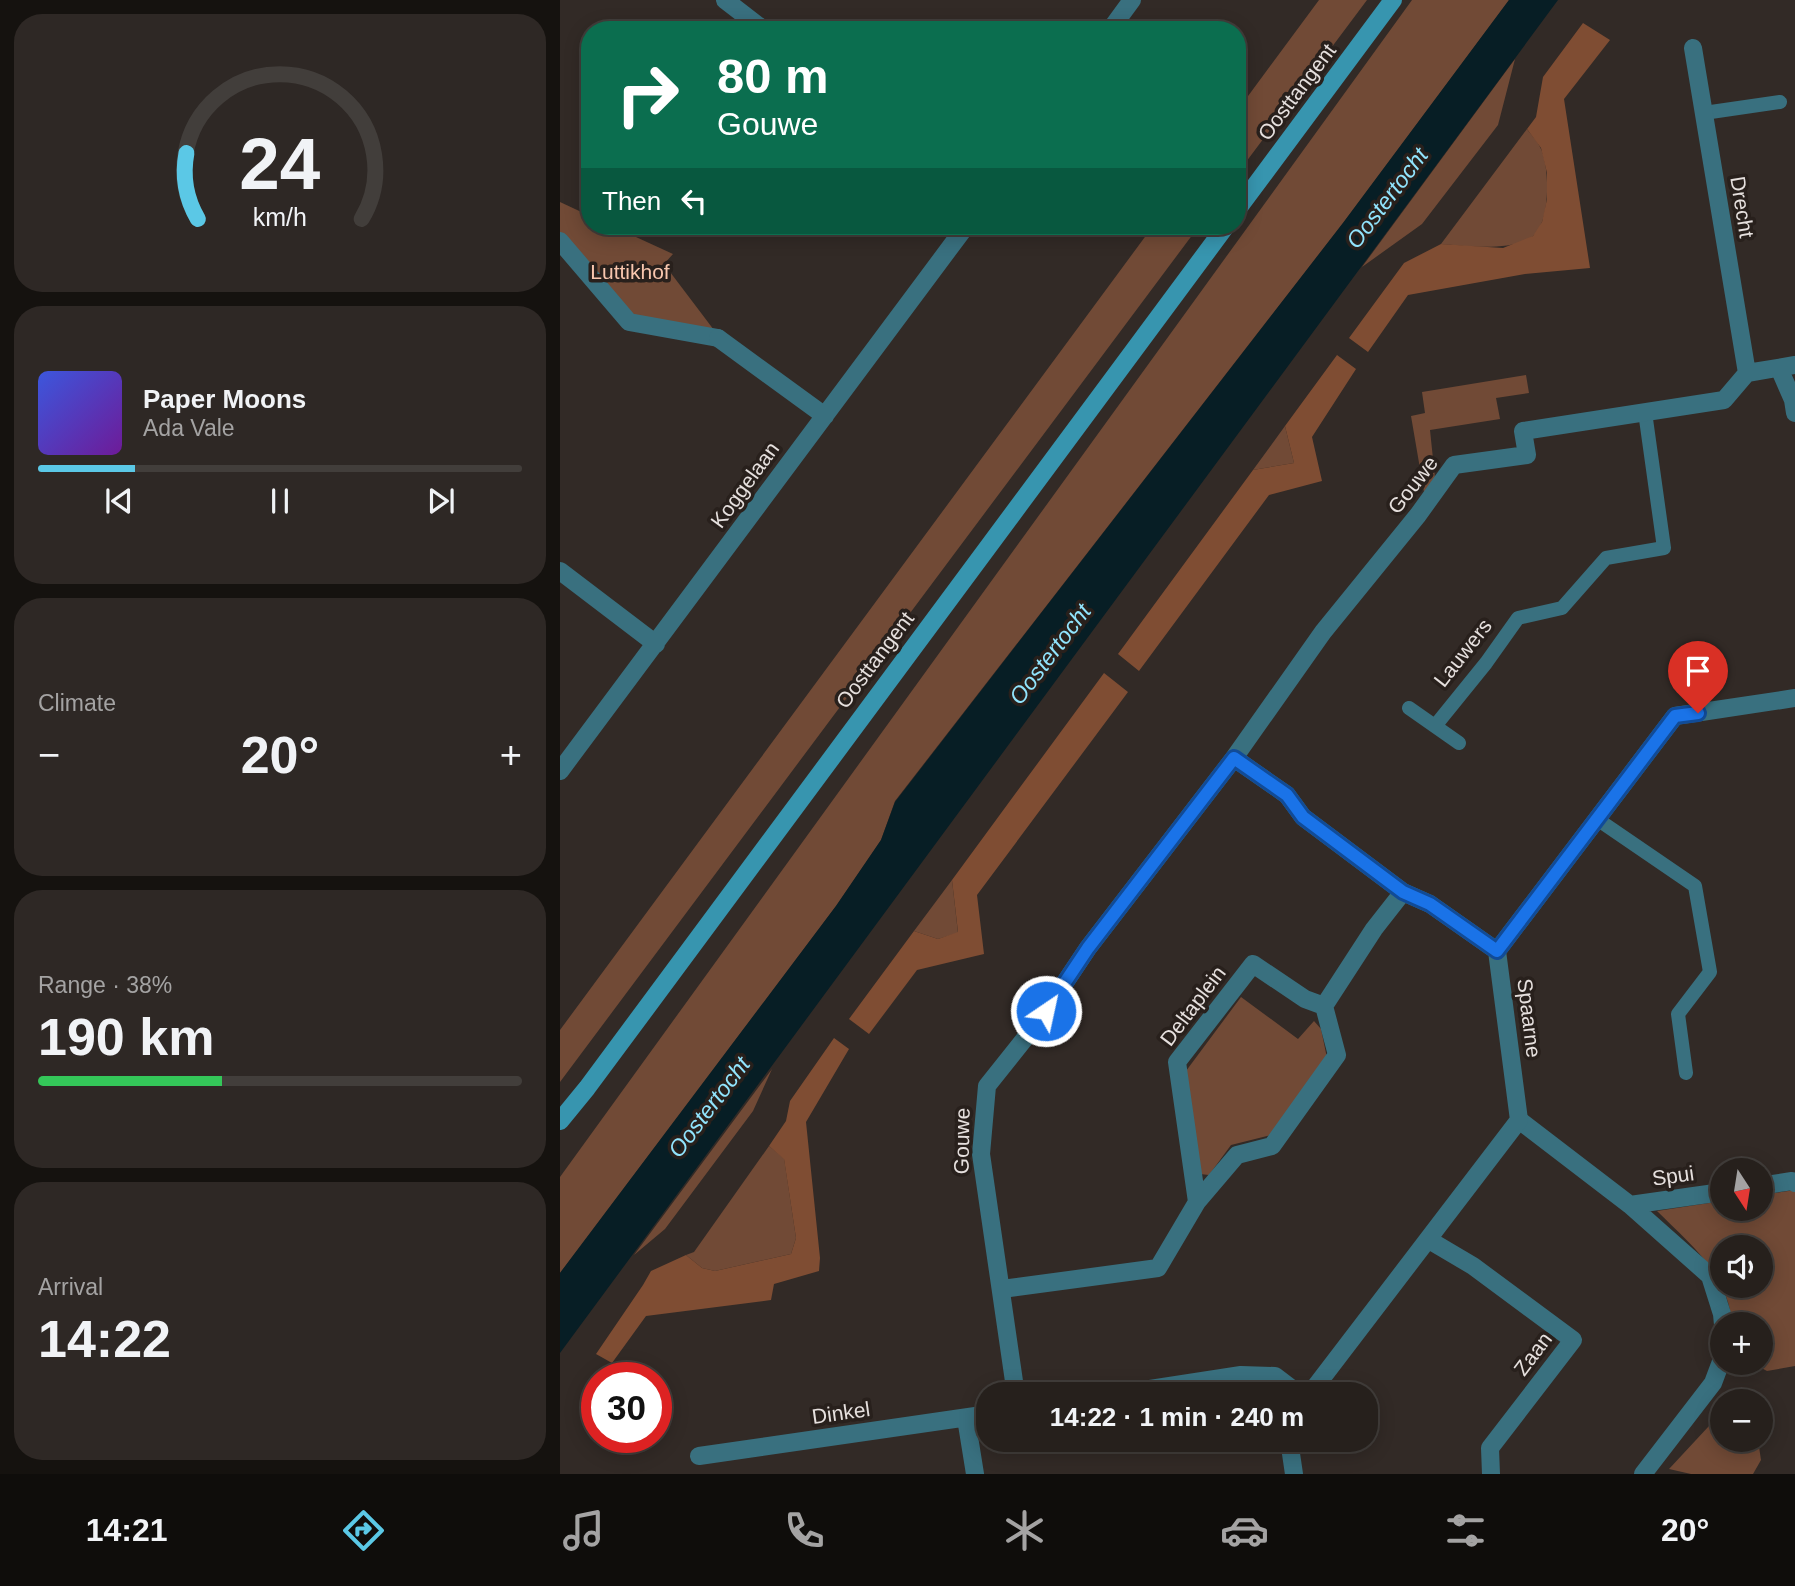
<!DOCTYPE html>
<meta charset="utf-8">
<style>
:root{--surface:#26201c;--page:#2e2825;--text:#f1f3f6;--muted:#a4a3a3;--line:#423e3b;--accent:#5bc8e6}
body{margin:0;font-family:Arial,sans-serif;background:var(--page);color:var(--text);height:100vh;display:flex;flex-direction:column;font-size:26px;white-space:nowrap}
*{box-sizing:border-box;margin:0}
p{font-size:23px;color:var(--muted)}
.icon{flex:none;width:38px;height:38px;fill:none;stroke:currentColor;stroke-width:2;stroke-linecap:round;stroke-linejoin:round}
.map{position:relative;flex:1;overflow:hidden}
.side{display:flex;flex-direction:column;gap:14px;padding:14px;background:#15120f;width:560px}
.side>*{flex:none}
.banner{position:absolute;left:21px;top:21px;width:665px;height:214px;border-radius:28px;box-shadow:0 4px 18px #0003,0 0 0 2px var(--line);background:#0b6e4f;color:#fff;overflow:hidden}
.needle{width:46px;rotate:168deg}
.tools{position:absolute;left:1150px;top:1158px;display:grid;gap:14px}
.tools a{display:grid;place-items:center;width:63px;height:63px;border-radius:50%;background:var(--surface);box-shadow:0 4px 18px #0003,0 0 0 2px var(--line);font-size:35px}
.speed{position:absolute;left:21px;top:1362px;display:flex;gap:14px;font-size:35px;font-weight:700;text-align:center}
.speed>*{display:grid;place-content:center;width:91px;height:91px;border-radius:50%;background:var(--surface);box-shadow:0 4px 18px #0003,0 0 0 2px var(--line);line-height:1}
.speed .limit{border:10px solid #d22;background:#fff;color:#111}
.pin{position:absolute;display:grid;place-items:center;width:60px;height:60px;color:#fff;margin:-72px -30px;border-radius:50% 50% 50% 0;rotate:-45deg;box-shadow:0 0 7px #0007}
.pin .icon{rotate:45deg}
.me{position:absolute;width:77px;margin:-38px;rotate:34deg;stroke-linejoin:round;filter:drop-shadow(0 0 5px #0008)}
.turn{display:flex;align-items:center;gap:24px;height:147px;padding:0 21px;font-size:32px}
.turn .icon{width:91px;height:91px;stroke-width:2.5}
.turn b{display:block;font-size:49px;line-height:60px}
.then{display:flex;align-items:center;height:66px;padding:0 21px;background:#0003;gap:14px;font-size:26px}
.big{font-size:52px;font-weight:700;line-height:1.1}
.side .card{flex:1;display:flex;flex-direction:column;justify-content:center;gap:10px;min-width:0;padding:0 24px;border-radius:28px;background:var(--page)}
.side .dial{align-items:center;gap:0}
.dial svg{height:182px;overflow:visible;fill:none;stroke:var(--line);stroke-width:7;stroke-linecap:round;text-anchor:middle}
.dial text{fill:var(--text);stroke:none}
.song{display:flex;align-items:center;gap:21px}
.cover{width:84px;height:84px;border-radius:10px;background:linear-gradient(135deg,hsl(230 70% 55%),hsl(280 70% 35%))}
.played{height:7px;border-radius:4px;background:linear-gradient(90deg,var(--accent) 20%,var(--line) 20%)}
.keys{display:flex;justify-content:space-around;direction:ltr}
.heat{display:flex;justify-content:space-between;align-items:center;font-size:38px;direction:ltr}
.charge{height:10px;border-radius:5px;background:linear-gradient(90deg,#34c759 38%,var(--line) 0)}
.trip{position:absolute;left:416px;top:1382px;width:402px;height:70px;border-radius:28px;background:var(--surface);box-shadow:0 4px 18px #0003,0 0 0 2px var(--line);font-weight:700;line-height:70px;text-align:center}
.menu{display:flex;height:112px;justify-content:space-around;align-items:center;background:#0f0d0b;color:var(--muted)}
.menu .icon{width:49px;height:49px}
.menu .selected{color:var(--accent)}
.menu b{font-size:32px;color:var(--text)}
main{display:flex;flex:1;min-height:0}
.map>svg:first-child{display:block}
.green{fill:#714a36;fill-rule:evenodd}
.forest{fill:#7f4d33}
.water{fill:#071e25}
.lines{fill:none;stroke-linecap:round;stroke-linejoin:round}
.service{stroke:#39707f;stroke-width:14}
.pedestrian{stroke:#39707f;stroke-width:18}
.minor{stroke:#39707f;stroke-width:18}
.secondary{stroke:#3795af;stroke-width:18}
.route-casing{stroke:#114b97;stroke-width:18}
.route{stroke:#1a73e8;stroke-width:12}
.labels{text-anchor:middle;stroke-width:7;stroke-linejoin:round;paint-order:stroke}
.street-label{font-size:21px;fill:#e6e0de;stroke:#28201c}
.park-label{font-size:21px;fill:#f7c6ae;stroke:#28201c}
.water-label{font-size:23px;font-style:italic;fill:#91e4fd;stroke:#28201c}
</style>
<main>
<section class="side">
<div class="card dial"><svg viewBox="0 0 100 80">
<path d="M14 69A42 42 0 1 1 86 69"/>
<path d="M14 69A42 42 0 0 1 9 40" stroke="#5bc8e6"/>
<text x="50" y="56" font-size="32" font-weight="700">24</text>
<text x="50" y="72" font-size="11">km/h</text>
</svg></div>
<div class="card">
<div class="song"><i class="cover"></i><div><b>Paper Moons</b><p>Ada Vale</p></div></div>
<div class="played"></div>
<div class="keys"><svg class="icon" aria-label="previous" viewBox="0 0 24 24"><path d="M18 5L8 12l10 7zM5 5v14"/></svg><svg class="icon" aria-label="pause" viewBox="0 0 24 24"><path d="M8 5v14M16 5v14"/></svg><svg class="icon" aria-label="next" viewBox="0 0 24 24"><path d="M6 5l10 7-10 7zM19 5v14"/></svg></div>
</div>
<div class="card"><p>Climate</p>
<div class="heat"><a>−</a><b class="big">20°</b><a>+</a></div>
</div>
<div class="card"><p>Range · 38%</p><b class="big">190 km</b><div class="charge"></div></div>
<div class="card"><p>Arrival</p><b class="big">14:22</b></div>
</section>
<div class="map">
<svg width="1235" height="1474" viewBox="0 0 1235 1474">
<rect width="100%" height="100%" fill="#322a26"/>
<path class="green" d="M759 0H807L677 174V111Z
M852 0H949L783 223 335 801 321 840 276 906 0 1273V1177Z
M955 59 938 125 862 224 802 267Z
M967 129C971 135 977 140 980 147 990 165 991 222 973 236 953 252 905 246 881 244Z
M0 202 30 216V226H52L113 254 104 264 160 338 69 322 0 241Z
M593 226H639L0 1082V1030Z
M966 375 969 393 936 398 940 419 870 430 875 478 864 492 851 416 865 413 862 392Z
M725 426 734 463 693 470Z
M392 880 398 933 378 939 354 931Z
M681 997 738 1039 754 1021 761 1029 767 1058 715 1134 671 1145 649 1175 640 1174 626 1071Z
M212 1069 193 1111 105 1229 74 1255Z
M209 1146 224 1158 236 1238 231 1254 155 1271 142 1268 126 1255 134 1252Z
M1235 1190V1366L1207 1371 1192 1363H1200V1325H1172C1169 1274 1130 1244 1097 1211L1162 1201V1209H1200L1201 1195ZM1162 1248H1200V1286H1162Z
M1162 1412V1440H1198L1201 1460 1193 1474H1131L1109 1469Z"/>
<path class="forest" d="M1023 23 1050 40 1004 99 1030 268 965 274 848 295 808 352 789 338 844 263 881 244 943 248 973 236 982 222 987 199V173L981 148 967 129 976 117 983 77Z
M777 355 796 369 752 437 762 481 709 495 579 671 558 654 693 470 734 463 725 426Z
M544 673 568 692 417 895 424 954 357 970 309 1034 289 1019 354 931 378 939 398 932 392 880Z
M274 1038 289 1049 246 1122 260 1258 259 1271 214 1284 211 1300 86 1316 52 1363 36 1354 83 1285 91 1271 126 1255 142 1268 155 1271 231 1254 236 1238 224 1159 209 1146 226 1121 230 1101Z"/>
<path class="water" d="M949 0H998L0 1353V1273L276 906 321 840 335 802 783 223Z"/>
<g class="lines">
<path class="service" d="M1144 113 1220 102
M849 708 899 743
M875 726 926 663 958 618 1002 608 1046 558 1104 548 1085 412
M1037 819 1135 886 1150 972 1118 1014 1126 1073"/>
<path class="pedestrian" d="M0 241 69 322 158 338
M959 1120 1070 1205 1150 1276 1162 1314 1163 1325
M1200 1186 1232 1181 1235 1183
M1070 1205 1162 1192
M1083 1474 1153 1383 1162 1359"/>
<path class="minor" d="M165 0 204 30
M550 30 572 0
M1133 48 1187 373
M158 338 265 416
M1219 368 1233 400 1235 413
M0 571 96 644
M674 758 727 795 743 817 843 892 870 904 937 951
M0 771 406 226
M486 1011 528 948 674 758 763 632 858 515 894 465 967 455 963 431 1164 400 1187 373 1235 365
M637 1202 617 1062 693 964 745 999 764 1006 814 929 843 892
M869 1240 913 1266 1013 1340 930 1448 931 1474
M442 1289 598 1268 637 1202 677 1155 712 1146 777 1055 764 1006
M456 1395 421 1154 427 1086 478 1022
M551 1395 681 1375 715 1376 740 1395
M749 1395 959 1120 937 951 1115 716 1235 698
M406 1418 415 1474
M729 1440 734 1474
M139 1456 429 1414"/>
<path class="secondary" d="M677 210 833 0
M0 1121 27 1088 666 226"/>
</g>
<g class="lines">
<defs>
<path id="route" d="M486 1011 528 948 674 758 727 795 743 817 843 892 870 904 937 951 1115 716 1138 713"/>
</defs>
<use href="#route" class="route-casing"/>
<use href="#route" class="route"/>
</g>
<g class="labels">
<g class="street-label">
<text transform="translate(737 92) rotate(-53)" y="7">Oosttangent</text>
<text transform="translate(1182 207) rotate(81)" y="7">Drecht</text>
<text transform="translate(185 485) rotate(-54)" y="7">Koggelaan</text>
<text transform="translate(853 485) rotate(-52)" y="7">Gouwe</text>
<text transform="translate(903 653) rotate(-52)" y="7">Lauwers</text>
<text transform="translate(315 660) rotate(-53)" y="7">Oosttangent</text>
<text transform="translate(633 1006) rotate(-53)" y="7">Deltaplein</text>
<text transform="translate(969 1018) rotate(83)" y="7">Spaarne</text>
<text transform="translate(402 1141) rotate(-89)" y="7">Gouwe</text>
<text transform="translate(1113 1176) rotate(-8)" y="7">Spui</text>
<text transform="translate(973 1354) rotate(-53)" y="7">Zaan</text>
<text transform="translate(281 1413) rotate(-8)" y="7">Dinkel</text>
</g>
<g class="park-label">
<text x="70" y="279">Luttikhof</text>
</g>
<g class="water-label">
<text transform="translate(827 198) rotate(-53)" y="8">Oostertocht</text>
<text transform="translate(490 654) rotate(-53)" y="8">Oostertocht</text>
<text transform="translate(149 1107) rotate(-53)" y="8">Oostertocht</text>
</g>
</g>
</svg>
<div class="tools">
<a><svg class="needle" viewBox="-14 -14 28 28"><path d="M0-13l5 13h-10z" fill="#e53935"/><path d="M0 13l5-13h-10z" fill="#a4a3a3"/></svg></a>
<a><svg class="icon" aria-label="sound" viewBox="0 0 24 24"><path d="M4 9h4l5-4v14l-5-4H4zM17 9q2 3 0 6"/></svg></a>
<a>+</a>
<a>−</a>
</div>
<div class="speed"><div class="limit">30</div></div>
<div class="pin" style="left:1138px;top:713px;background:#d93025"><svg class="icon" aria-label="arrive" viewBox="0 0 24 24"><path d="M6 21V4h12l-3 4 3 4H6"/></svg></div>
<svg class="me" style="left:486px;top:1011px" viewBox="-20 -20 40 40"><circle r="17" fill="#1a73e8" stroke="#fff" stroke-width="3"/><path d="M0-11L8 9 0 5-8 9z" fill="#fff"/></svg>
<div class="trip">14:22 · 1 min · 240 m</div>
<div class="banner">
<div class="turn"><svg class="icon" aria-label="right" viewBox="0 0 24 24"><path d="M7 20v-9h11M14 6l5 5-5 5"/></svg><div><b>80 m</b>Gouwe</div></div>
<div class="then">Then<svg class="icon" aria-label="left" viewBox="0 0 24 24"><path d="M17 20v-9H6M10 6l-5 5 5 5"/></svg></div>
</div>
</div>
</main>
<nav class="menu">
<b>14:21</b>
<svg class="icon selected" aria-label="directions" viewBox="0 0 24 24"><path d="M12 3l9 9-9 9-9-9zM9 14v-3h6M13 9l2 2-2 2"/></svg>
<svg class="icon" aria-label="music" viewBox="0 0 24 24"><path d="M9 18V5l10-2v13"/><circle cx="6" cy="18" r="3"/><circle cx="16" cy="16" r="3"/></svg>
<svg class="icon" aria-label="phone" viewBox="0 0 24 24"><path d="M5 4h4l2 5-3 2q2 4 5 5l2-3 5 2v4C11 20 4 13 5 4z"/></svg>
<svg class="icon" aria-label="climate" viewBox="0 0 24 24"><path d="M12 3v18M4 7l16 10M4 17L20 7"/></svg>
<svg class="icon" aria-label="car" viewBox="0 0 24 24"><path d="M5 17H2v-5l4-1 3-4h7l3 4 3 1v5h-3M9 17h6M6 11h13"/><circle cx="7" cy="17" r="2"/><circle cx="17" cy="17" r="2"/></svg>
<svg class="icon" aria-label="filters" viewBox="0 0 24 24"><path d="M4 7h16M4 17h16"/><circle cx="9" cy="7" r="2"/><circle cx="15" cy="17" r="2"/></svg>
<b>20°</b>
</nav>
